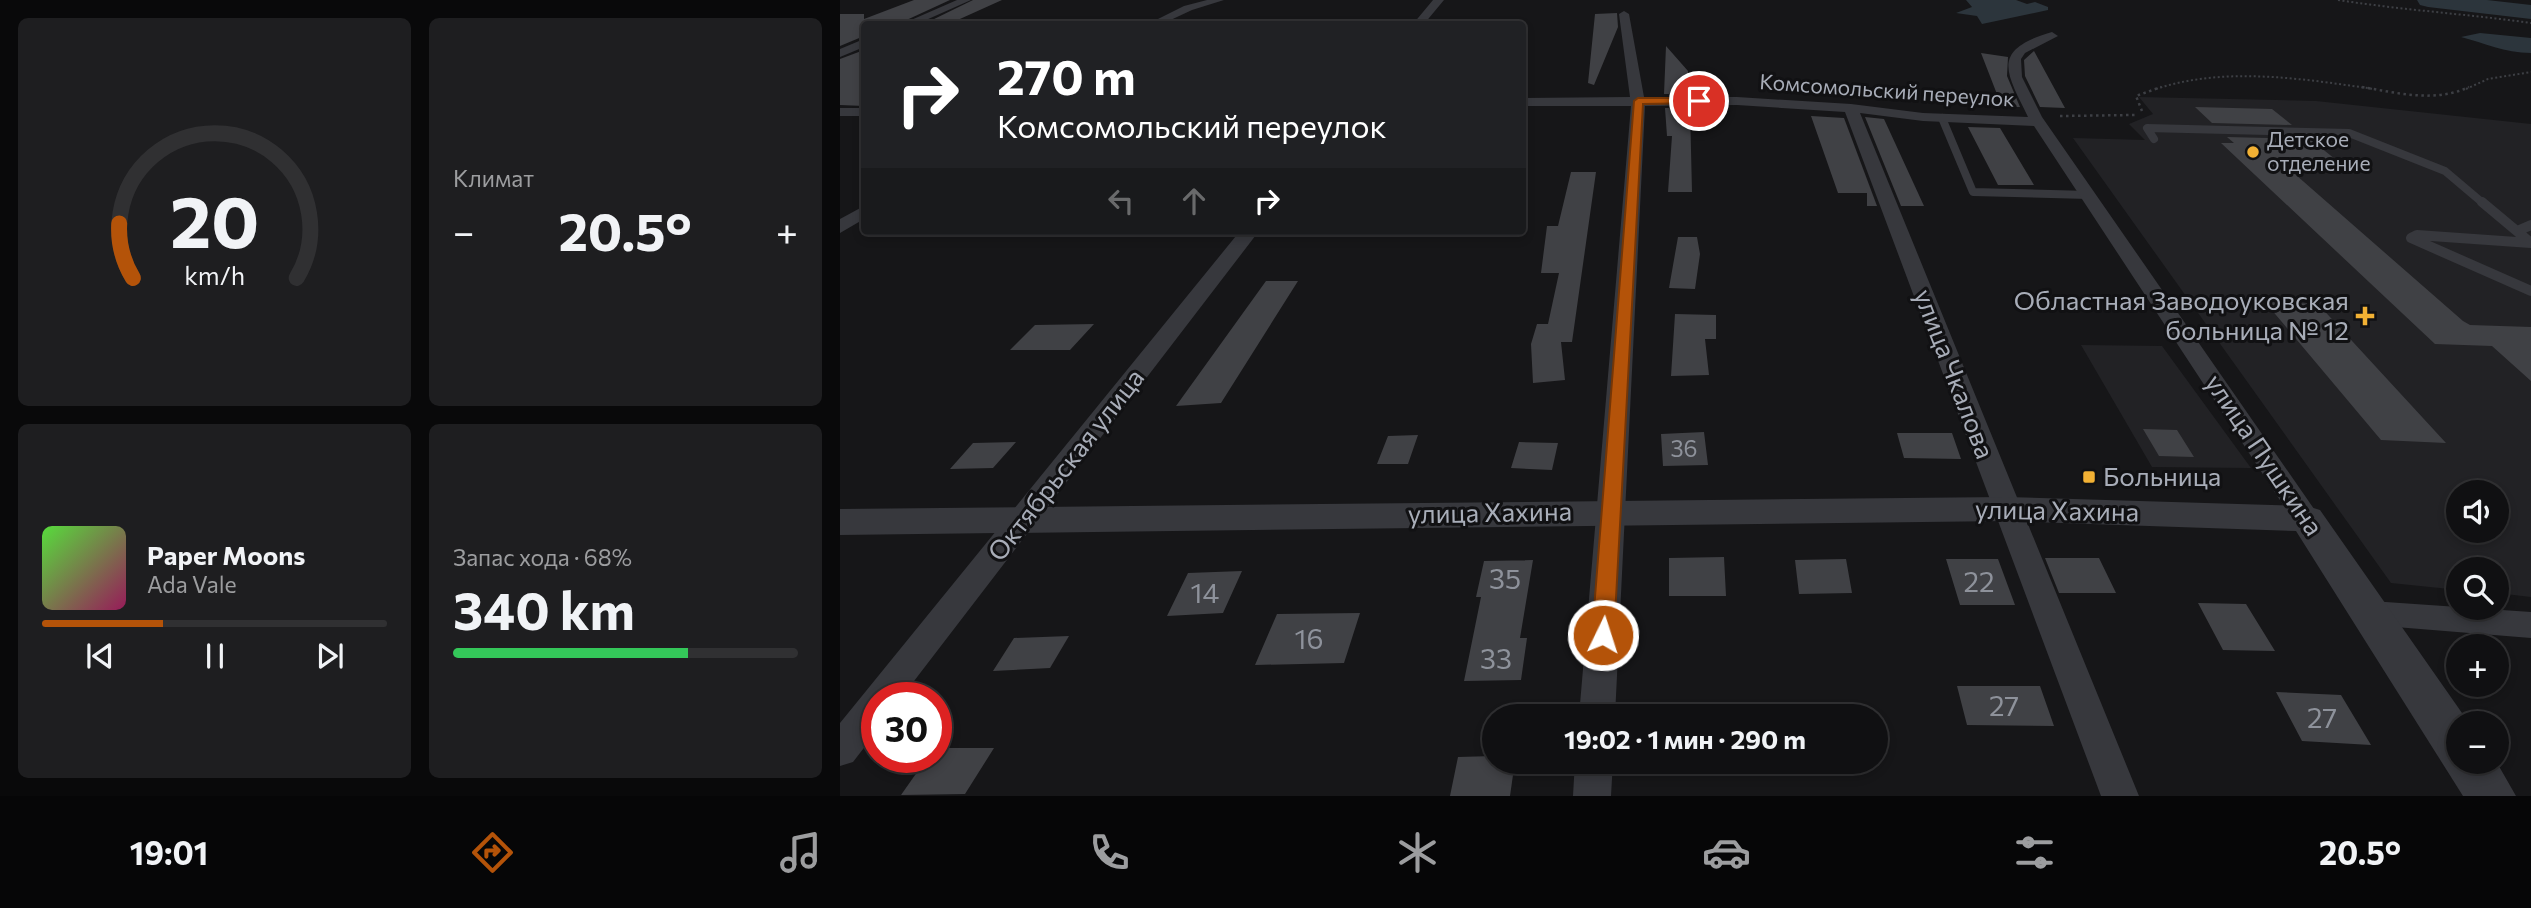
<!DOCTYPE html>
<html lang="ru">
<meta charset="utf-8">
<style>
:root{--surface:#101012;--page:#1e1e20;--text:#f1f3f6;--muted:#9c9d9f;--line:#303032;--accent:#b45309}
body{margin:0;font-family:Commissioner,sans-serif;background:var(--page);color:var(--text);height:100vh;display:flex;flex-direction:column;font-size:26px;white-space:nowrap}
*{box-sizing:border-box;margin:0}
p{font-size:23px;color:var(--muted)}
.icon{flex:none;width:38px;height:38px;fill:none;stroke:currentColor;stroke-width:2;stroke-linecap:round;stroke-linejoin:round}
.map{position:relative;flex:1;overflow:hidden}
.drawer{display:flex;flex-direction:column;gap:18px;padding:18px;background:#09090a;width:840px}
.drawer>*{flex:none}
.top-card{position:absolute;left:21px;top:21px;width:665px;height:214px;border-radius:7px;box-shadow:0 4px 10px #0003,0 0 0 2px var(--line);background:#202124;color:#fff;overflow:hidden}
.controls{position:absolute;left:1606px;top:480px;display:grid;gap:14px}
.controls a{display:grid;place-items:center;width:63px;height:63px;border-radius:50%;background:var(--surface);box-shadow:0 4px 10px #0003,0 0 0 2px var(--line);font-size:35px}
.speed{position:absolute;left:21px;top:682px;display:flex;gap:14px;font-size:35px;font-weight:700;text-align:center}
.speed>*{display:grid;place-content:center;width:91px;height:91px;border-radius:50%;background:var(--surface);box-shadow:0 4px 10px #0003,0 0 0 2px var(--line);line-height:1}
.speed .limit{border:10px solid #d22;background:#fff;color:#111}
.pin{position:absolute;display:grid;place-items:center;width:60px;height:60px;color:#fff;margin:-30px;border:4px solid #fff;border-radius:50%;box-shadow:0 2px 7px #0007}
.me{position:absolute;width:77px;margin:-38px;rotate:4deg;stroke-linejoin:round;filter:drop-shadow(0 0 5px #0008)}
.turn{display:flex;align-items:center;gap:24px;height:147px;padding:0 21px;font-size:32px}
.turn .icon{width:91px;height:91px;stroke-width:2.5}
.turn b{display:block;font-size:49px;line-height:60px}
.lanes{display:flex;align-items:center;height:66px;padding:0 21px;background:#0003;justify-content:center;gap:35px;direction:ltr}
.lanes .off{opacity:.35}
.big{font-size:52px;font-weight:700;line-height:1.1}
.drawer .card{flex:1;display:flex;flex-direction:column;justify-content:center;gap:10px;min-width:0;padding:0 24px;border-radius:10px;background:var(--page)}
.drawer .dial{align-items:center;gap:0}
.dial svg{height:182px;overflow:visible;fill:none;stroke:var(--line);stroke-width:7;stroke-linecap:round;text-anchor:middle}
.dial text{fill:var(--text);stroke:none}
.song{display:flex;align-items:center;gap:21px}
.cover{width:84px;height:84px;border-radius:10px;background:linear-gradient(135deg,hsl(110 70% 55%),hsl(330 70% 35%))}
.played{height:7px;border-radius:4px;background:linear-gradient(90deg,var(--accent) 35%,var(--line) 35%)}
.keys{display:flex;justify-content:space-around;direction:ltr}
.heat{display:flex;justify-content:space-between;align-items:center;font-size:38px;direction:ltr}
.charge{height:10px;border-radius:5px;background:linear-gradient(90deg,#34c759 68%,var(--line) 0)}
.drawer .tiles{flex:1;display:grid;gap:18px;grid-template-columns:repeat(2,1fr)}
.trip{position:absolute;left:642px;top:704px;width:406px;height:70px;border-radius:35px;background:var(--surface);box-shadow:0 4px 10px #0003,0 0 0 2px var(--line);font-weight:700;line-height:70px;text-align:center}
.tabs{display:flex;height:112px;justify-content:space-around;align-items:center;background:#060607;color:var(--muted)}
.tabs .icon{width:49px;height:49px}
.tabs .current{color:var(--accent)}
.tabs b{font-size:32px;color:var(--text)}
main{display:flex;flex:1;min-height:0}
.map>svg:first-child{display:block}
.built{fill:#222225;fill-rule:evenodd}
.water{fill:#2c353c}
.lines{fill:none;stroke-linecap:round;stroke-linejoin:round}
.river{fill:#2c353c;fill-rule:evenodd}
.building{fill:#404145}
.path-far1{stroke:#3d3f44;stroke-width:2;stroke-dasharray:2 2.5;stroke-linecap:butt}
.path{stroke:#3d3f44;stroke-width:2.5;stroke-dasharray:2.5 3.5;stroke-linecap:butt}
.service-far1{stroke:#37383d;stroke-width:8}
.service{stroke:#37383d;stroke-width:10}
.minor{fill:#37383d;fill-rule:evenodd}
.tertiary{fill:#37383d;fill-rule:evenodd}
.route{fill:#b45309;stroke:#753606;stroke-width:2}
.poi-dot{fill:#f2b134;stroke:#111113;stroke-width:2.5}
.labels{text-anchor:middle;stroke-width:6;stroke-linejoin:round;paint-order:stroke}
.far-street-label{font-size:21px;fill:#a8adb8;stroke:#111113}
.far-poi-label{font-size:21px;fill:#a8adb8;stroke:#111113;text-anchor:start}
.number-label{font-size:23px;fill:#8e929b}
.poi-label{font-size:26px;fill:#a8adb8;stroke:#111113;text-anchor:end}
.street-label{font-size:26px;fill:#a8adb8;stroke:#111113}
.near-number-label{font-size:28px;fill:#8e929b}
</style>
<main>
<section class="drawer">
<div class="tiles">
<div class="card dial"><svg viewBox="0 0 100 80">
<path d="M14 69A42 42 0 1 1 86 69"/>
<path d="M14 69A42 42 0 0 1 8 45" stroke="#b45309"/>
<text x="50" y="56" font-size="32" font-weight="700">20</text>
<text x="50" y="72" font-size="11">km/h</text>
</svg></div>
<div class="card"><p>Климат</p>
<div class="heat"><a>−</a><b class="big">20.5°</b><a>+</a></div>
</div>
<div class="card">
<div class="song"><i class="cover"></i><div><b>Paper Moons</b><p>Ada Vale</p></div></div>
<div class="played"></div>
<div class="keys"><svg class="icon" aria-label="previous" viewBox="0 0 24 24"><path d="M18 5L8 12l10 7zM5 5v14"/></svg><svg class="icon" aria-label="pause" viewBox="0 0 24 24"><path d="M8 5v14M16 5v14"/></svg><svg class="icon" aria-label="next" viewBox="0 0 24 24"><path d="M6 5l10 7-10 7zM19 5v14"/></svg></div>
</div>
<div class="card"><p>Запас хода · 68%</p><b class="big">340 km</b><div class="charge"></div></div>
</div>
</section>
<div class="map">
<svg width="1691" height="796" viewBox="0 0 1691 796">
<rect width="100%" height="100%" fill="#161618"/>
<path class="built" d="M1299 97 1476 101 1691 124V597L1657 593V569H1619V590L1551 583 1233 138 1305 140 1289 124 1313 114ZM1619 492H1657V530H1619Z
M1241 345 1322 346 1411 468 1312 467Z"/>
<path class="water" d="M1126 0H1176L1187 4 1195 2 1208 7V10L1142 24 1137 16 1116 13 1132 7Z
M1640 33 1691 38V53C1664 53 1645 43 1621 37Z"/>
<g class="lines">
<path class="river" d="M1577 0H1647L1691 5V19L1588 7 1580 5Z"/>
</g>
<path class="building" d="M74 0H110L60 23H24V36L0 46V14H24V19Z
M133 0H162L111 23H86Z
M777 13 778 27 754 85 748 83 755 14Z
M826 46 848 71V94H824Z
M24 50V106L0 105V59Z
M1194 51 1225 108 1200 107 1185 76 1184 60Z
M1141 53 1168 57 1167 76 1180 107H1162Z
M1355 107 1432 109 1452 125 1372 123Z
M825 108H850L852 192H828L832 136H827Z
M971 116 1004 118 1037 206H1027V193H998Z
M1025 117 1044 119 1084 206H1061Z
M1128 127 1160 128 1194 185H1158Z
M1387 137 1470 139 1500 163 1441 162 1623 321 1630 325 1691 327V381L1652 346 1595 344 1381 143H1394Z
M731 172H756L732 342H721L725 380 693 383 691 344 697 324H708L719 273H701L707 226H718Z
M838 237H857L860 254 855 289 829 288Z
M426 281H458L381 403 336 406Z
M1425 302 1478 304 1606 443 1541 440Z
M835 314 876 315V339H865L869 375 831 376Z
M254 324 230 350H170L195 325Z
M1303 429 1337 430 1354 457 1319 456Z
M864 432 868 465 823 466 821 434Z
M1057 433H1112L1121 459 1064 458Z
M578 435 568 464H537L548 436Z
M176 442 153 468 110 469 133 443Z
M679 442 718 443 712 470 671 468Z
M884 557 886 596H829V558Z
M1205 558H1259L1276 593H1219Z
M1006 559 1012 593 959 594 955 560Z
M1106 559H1158L1175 605H1120Z
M693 560 680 638H687L681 680 624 681 641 597H636L644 561Z
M402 571 383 613 327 616 348 573Z
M1358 603 1406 604 1435 651 1383 650Z
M520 613 504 663 415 665 437 614Z
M229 636 210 668 153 671 174 638Z
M1117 686H1200L1214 726 1127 725Z
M1436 692 1501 695 1531 745 1462 741Z
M96 748H154L125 794 61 795 87 758H96Z
M654 756V761H675L670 796H610L618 757Z"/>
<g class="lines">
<path class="path-far1" d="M1498 0C1562 10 1627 14 1691 23
M1316 89C1385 66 1464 79 1534 89
M1626 89 1648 79 1691 72"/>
<path class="path" d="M1522 87C1558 93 1595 103 1629 87
M1302 111 1296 96 1321 87
M1220 116 1295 115"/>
<path class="service-far1" d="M1102 118 1133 192 1249 195
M1314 139 1307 128 1509 133 1605 171 1644 204"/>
<path class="service" d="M1642 202 1691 243
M1677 231 1691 225
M1691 243 1577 235 1571 238 1691 291"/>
<path class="minor" d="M117 0H131L77 24H62Z
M367 0H384L352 10 322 24H308L344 6Z
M593 0H604L584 24H573Z
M784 11 789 14 804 97H897L1011 104 1083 113 1188 117C1166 72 1150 50 1212 32L1218 36 1185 53 1181 59 1182 77 1202 117 1481 519 1477 526 1467 529 1457 526 1194 126 1083 121 1020 113 1299 796H1261L1005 112 897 105 805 106 775 716H739L791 106H682V98L790 97 779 14Z
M24 39V47L0 57V49Z
M0 108H24V116H0Z
M24 206V219L0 233V219Z
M400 231H419L61 698H37V731L13 762 0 766V723Z
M1531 601 1691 612V638L1531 625 1520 622 1515 613 1520 604Z
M735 761H773L771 796H733Z"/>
<path class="tertiary" d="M1166 497 1467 506 1480 510 1629 723H1619V761H1656L1676 796H1623L1456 531 1166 521 0 535V509Z"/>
</g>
<path class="route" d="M859 98 864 101 862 103 803 104 774 635 770 641 763 644 755 641 752 635 794 101 798 98Z"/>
<g class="poi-dot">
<circle cx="1413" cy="152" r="7"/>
<path d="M1521.5 305.5h7v7h7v7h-7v7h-7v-7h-7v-7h7z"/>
<rect x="1242" y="470" width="14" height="14" rx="3.5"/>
</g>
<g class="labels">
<g class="far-street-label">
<text transform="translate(1047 91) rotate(4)" y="7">Комсомольский переулок</text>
</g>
<g class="far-poi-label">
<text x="1427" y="147">Детское<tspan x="1427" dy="24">отделение</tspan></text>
</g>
<g class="number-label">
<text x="844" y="457">36</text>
</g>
<g class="poi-label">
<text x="1509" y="310">Областная Заводоуковская<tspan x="1509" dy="30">больница № 12</tspan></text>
<text x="1263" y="486" text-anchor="start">Больница</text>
</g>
<g class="street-label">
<text transform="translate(1114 374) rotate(69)" y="9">улица Чкалова</text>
<text transform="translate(1424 455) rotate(56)" y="9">улица Пушкина</text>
<text transform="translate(226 465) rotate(-52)" y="9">Октябрьская улица</text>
<text transform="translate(1217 511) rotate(1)" y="9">улица Хахина</text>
<text transform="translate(650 513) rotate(-1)" y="9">улица Хахина</text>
</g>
<g class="near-number-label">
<text x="665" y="589">35</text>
<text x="1139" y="592">22</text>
<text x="365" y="603">14</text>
<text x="469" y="649">16</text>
<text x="656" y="669">33</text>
<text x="1164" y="716">27</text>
<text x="1482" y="728">27</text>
</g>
</g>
</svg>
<div class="controls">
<a><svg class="icon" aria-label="sound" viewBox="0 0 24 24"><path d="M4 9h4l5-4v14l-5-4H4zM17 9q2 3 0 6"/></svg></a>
<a><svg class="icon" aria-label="search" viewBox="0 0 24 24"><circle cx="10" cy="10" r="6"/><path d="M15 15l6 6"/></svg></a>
<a>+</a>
<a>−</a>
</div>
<div class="speed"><div class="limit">30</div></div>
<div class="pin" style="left:859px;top:101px;background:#d93025"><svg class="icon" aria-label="arrive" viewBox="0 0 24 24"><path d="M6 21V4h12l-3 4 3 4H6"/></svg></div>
<svg class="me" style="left:763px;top:635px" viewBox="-20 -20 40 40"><circle r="17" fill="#b45309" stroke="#fff" stroke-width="3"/><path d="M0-11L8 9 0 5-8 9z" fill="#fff"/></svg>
<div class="trip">19:02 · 1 мин · 290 m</div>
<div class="top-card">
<div class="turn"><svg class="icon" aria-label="right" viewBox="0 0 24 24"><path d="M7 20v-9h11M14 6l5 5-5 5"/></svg><div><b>270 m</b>Комсомольский переулок</div></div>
<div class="lanes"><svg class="icon off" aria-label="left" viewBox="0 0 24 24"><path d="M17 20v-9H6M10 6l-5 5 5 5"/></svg><svg class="icon off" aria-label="ahead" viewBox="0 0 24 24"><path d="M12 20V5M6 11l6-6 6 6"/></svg><svg class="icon" aria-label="right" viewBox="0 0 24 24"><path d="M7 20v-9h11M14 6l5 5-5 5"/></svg></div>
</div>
</div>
</main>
<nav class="tabs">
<b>19:01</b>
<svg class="icon current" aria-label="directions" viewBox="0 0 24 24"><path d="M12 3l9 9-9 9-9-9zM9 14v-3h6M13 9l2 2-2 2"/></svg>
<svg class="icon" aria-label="music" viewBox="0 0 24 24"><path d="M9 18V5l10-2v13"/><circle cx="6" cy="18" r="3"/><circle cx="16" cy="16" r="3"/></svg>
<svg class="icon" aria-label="phone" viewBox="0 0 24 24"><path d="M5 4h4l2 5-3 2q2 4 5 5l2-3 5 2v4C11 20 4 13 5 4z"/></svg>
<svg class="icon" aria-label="climate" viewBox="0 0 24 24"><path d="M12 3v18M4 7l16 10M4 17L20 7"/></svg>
<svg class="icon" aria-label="car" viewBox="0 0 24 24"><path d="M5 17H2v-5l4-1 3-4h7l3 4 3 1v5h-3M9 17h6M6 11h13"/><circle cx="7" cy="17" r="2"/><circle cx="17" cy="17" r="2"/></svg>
<svg class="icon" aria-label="filters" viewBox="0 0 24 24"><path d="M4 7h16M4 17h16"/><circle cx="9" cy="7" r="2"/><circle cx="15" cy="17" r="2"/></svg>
<b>20.5°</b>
</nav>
